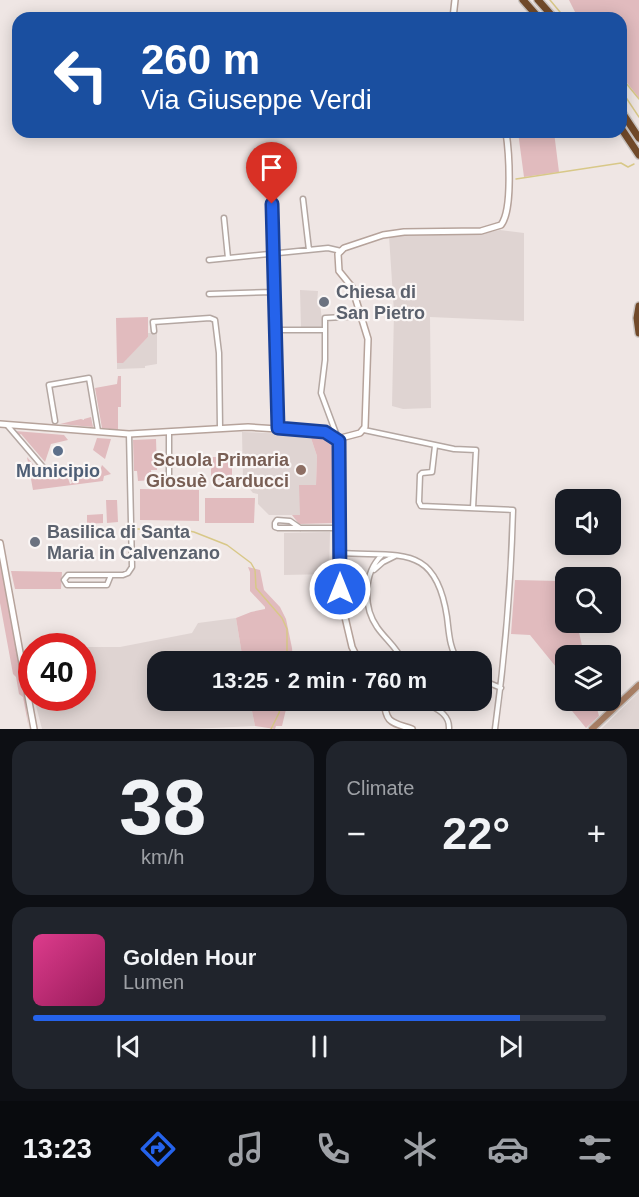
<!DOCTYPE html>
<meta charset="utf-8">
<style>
:root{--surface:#171b24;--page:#20242c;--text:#f1f3f6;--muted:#9ea1a6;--line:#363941;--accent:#2563eb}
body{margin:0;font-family:Helvetica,sans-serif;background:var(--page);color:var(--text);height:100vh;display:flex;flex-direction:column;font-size:22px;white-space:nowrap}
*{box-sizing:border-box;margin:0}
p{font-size:20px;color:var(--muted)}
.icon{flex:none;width:33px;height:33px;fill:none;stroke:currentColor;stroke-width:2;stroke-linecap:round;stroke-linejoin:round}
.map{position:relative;height:729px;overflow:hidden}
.details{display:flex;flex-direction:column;gap:12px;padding:12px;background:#0d0f14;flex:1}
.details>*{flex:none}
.guide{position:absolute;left:12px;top:12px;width:615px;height:126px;border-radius:18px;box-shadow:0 3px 15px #0003;background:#1a4fa0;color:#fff;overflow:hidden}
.fabs{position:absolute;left:555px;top:489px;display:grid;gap:12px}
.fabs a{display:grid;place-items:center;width:66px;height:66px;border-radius:12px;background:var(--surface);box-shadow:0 3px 15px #0003;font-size:30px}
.speed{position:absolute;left:18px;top:633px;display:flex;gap:12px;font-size:30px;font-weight:700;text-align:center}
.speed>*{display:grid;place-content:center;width:78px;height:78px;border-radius:50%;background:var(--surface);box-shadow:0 3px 15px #0003;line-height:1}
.speed .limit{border:9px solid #d22;background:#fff;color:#111}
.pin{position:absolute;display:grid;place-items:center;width:51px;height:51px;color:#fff;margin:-62px -26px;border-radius:50% 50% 50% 0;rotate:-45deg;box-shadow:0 0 6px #0007}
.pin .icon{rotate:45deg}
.me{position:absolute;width:66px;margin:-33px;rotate:0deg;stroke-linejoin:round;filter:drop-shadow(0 0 4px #0008)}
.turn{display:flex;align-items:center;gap:21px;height:126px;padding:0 30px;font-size:27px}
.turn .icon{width:78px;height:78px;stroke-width:2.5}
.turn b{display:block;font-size:42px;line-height:51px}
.big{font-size:45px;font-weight:700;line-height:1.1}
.details .card{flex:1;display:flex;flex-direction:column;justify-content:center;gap:9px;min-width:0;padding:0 21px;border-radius:18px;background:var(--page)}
.details .dial{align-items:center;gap:0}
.dial b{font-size:78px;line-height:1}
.song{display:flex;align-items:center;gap:18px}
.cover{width:72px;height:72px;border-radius:9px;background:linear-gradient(135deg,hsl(330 70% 55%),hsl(330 70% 35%))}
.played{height:6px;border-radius:3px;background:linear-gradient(90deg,var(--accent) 85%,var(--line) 85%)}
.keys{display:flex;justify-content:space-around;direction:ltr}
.heat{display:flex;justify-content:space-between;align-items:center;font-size:33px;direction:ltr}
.details .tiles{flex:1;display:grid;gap:12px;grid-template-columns:1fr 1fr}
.card:last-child{grid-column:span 2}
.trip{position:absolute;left:147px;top:651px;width:345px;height:60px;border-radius:18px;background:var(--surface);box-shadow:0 3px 15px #0003;font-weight:700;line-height:60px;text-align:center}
.tabs{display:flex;height:96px;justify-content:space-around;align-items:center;background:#090b0e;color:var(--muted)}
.tabs .icon{width:42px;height:42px}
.tabs .on{color:var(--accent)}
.tabs b{font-size:27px;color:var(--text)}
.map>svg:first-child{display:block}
.built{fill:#dfd4d2}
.green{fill:#e1bbbe}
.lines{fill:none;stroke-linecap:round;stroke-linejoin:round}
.stream{stroke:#d8c888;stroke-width:1.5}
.street-casing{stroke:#b4a7a2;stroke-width:7}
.secondary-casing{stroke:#b6a39b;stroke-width:8}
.primary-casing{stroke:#cac4c1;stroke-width:9}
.highway-casing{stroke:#cac4c1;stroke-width:10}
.street{stroke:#fff;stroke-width:4}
.secondary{stroke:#fff;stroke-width:5}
.primary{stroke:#a87f65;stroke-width:6}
.highway{stroke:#714a2a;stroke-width:7}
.route-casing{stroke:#184099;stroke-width:15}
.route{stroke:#2563eb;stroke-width:10}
.worship-dot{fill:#6b7280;stroke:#faf6f5;stroke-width:2}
.service-dot{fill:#5c6f8a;stroke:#faf6f5;stroke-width:2}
.education-dot{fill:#8d6e63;stroke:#faf6f5;stroke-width:2}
.labels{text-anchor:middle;stroke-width:4.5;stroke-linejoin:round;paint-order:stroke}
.worship-label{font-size:18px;font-weight:bold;fill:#5b616d;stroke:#faf6f5;text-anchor:start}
.education-label{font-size:18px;font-weight:bold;fill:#785e54;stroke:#faf6f5;text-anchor:end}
.service-label{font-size:18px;font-weight:bold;fill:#4e5e75;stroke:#faf6f5}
</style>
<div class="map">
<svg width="639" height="729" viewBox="0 0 639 729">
<rect width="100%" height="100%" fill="#efe6e4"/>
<path class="built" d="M500 230 524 233V321L430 317 431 408 403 409 392 406 394 312 389 236 480 234Z
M300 290 318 291 317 303 320 304 323 327 301 328Z
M148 333H157V364L145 366V368L117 369V363L123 362 148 337Z
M242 432 310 435 317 456 316 485 300 515H269L258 504V494L253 493 243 481Z
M330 532 329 574 284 575V533Z
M236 618 243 661 158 662V700L250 701 255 726 190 729H42L34 698H82L83 647H120L192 633 198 623Z
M639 692V729H601Z"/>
<path class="green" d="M569 0H639V98L621 75V18H578Z
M518 132H554L559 172 524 177Z
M148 317V337L123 363H117L116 318Z
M118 376H121V407H118V430L102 428 95 388 117 384Z
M91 417 93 427 60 424 81 419 84 420V419Z
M15 431 64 435 68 440 51 444 45 462 21 434 18 436Z
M310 435 330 437 338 453 335 523 299 524 292 515H300L299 485H316L317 456Z
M97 438 111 439 105 459 93 450Z
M156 439 157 470H151L152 480 138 481 137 471H134L133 440Z
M27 457 41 474 48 468 58 466 68 478 70 484 72 483 71 480 95 476 97 478 102 465 111 474 104 476 103 481 33 490Z
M211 457H232V479L211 480Z
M140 489 199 490V521L140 520Z
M205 498H255L254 523H205Z
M106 500H117L118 522 107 523Z
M103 514V523L87 524V515Z
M0 554 20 662 29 729 23 697 19 694 16 677 13 674 0 603Z
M248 567 260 570 264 590 280 607 286 619 292 648 293 661H243L236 618 251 612 265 609V607L250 591V572Z
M11 571 62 572 61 589H15Z
M515 580 559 581V589L565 586 566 622 577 623 584 655 566 656 565 678 530 635 511 634Z
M250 701H288L282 726H276L275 729 255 726Z
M567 701H595L599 716 586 728 568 706Z"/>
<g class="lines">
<path class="stream" d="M550 0 565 18
M518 16 525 18
M512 18V16
M621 77 639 99
M621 90 639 117
M516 179 621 163 628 167 634 164
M138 529H179L194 532 227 545 251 563 255 570 256 588 282 618 287 629V662
M271 729 279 713 282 700"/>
<defs>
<path id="street" d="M303 199 309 250
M272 204 278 428
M224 218 228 258
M209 260 328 248 341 251
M209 294 274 292
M275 330H325
M154 331 153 322 210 318 215 320 219 353 220 428
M55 421 49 385 89 378 98 431
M7 425 43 467
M364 430 454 449 476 450 473 508
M169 433V476
M337 436 321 393 325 360V318L361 316
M435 446 432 472 422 473 420 475 419 502 421 506 513 510C511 584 505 656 495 729
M300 528 290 521 277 520 275 523V527L278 528H340
M340 553C400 557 436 543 447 617 449 632 449 648 459 662
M382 555C363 573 363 607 377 627 385 639 398 648 403 662
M374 570 383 562 395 556
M111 575 107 585H67L64 580 68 575H123L128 573 132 567 129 434
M482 680 501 688
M421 700C433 708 450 712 449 729"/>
<path id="secondary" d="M453 18 455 0
M0 424 129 434 248 427 325 432 335 438
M341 438 360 433 365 427 368 339 352 287 339 271 338 254 344 248 383 235 404 232 481 231 501 225C513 210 509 152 506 132
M339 441 341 600 352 647 356 655 367 662
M0 543 34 729
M384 700C386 724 391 722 412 729"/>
<path id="primary" d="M592 729 639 685"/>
<path id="highway" d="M523 0 539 18
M538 0 554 18
M621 111 639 138
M621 128 639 155
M639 306 637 318 639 333"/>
</defs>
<use href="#street" class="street-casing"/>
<use href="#secondary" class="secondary-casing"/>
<use href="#primary" class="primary-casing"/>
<use href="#highway" class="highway-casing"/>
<use href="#street" class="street"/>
<use href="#secondary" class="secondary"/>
<use href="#primary" class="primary"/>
<use href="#highway" class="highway"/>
</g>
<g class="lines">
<defs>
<path id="route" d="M272 204 278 428 325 432 339 441 340 589"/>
</defs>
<use href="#route" class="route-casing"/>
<use href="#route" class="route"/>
</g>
<g class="worship-dot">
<circle cx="324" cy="302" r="6"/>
<circle cx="35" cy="542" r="6"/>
</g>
<circle class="service-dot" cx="58" cy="451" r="6"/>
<circle class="education-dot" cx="301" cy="470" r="6"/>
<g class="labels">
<g class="worship-label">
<text x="336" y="298">Chiesa di<tspan x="336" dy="21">San Pietro</tspan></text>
<text x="47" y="538">Basilica di Santa<tspan x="47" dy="21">Maria in Calvenzano</tspan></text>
</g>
<g class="education-label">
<text x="289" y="466">Scuola Primaria<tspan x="289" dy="21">Giosuè Carducci</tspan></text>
</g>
<g class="service-label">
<text x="58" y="477">Municipio</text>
</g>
</g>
</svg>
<div class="fabs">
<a><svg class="icon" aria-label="sound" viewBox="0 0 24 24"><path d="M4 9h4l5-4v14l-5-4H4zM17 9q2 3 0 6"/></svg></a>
<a><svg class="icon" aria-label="search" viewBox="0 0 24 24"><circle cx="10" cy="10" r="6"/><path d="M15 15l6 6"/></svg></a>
<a><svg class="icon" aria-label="layers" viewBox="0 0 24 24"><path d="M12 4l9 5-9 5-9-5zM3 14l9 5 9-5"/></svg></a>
</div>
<div class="speed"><div class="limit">40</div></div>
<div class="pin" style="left:272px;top:204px;background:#d93025"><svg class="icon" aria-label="arrive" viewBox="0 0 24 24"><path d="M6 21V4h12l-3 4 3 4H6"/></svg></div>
<svg class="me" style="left:340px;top:589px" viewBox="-20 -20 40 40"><circle r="17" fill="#2563eb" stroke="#fff" stroke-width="3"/><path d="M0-11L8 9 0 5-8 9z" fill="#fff"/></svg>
<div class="trip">13:25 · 2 min · 760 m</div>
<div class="guide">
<div class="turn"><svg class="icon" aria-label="left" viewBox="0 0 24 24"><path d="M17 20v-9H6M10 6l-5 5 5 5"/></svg><div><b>260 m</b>Via Giuseppe Verdi</div></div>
</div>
</div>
<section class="details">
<div class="tiles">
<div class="card dial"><b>38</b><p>km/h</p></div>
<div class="card"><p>Climate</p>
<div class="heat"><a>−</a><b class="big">22°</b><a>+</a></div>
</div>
<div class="card">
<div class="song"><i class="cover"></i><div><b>Golden Hour</b><p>Lumen</p></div></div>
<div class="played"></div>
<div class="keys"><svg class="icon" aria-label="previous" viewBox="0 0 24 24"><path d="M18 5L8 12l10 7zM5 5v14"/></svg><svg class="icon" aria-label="pause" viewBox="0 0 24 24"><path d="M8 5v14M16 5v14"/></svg><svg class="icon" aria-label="next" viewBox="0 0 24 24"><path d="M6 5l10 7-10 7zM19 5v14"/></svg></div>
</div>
</div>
</section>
<nav class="tabs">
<b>13:23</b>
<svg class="icon on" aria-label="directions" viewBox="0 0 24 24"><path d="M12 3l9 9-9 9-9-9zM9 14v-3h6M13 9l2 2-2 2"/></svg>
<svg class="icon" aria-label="music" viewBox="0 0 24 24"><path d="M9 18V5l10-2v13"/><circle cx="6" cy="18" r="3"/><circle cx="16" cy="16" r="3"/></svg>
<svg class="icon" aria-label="phone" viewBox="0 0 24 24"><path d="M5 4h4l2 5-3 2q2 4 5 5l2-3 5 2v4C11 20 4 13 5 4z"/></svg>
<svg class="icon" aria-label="climate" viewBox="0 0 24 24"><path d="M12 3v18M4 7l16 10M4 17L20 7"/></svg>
<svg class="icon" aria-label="car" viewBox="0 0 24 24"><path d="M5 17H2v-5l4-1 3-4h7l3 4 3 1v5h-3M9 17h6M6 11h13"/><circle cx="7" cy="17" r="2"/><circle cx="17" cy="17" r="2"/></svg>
<svg class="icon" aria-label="filters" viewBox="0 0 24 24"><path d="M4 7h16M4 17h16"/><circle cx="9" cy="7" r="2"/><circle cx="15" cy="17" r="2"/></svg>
</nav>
